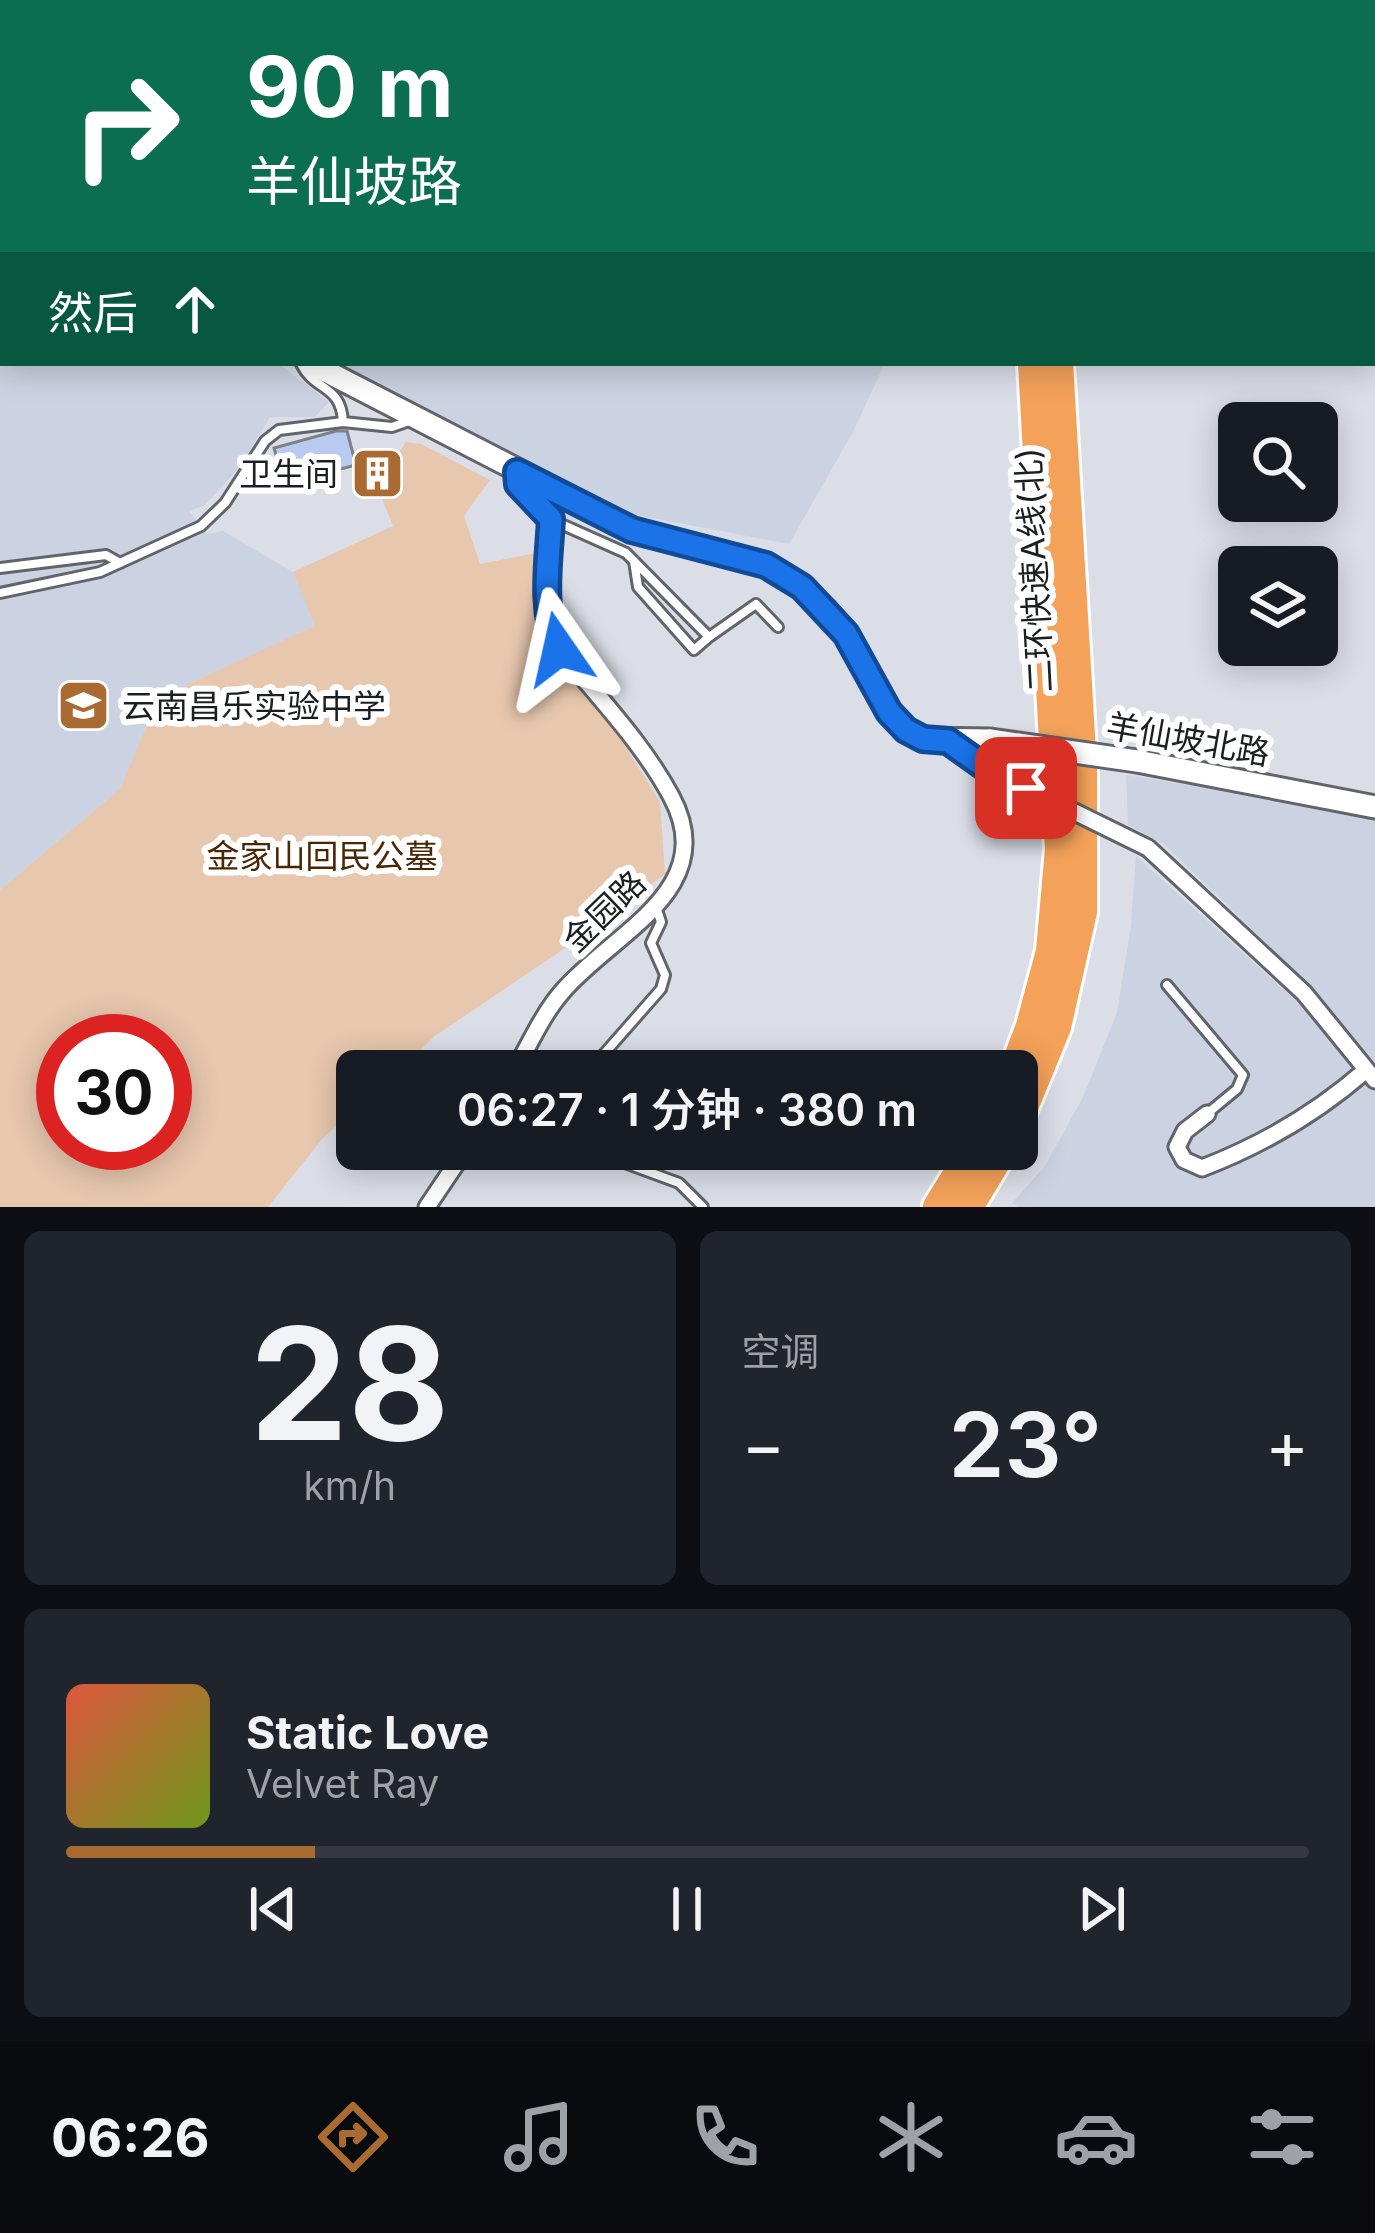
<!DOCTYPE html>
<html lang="zh">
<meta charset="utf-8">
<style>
:root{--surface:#171b24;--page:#20242c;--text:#f1f3f6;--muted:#9ea1a6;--line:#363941;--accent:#aa6b32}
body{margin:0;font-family:Inter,"Noto Sans SC",sans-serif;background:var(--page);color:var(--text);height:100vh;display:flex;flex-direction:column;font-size:45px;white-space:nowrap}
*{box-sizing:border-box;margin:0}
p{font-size:39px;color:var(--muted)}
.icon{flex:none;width:66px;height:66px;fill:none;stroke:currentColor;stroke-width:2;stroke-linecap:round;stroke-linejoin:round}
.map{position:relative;height:1207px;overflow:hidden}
.drawer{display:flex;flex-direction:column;gap:24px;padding:24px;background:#0d0f14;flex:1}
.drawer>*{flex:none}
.top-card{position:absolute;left:0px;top:0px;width:1377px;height:366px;box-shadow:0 6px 30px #0003;background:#0b6e4f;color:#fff;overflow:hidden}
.fabs{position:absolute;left:1218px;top:402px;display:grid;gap:24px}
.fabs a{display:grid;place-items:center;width:120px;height:120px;border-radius:18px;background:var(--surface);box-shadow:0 6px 30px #0003;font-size:60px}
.speed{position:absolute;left:36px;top:1014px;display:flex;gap:24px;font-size:60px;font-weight:700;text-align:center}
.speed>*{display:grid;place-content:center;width:156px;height:156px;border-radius:50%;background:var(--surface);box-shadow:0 6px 30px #0003;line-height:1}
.speed .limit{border:18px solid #d22;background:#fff;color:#111}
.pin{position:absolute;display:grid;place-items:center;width:102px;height:102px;color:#fff;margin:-51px;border-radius:24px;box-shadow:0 6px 18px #0006}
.me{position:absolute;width:132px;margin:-66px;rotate:349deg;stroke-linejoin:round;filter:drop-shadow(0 0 9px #0008)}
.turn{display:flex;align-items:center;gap:42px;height:252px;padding:0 48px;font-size:54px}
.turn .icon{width:156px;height:156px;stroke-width:2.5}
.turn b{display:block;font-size:84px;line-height:102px}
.then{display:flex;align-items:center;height:114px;padding:0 48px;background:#0003;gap:24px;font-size:45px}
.big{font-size:90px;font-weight:600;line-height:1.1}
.drawer .card{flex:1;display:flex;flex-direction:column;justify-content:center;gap:18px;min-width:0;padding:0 42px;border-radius:18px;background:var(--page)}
.drawer .dial{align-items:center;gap:0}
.dial b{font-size:156px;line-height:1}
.song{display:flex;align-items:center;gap:36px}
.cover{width:144px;height:144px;border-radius:18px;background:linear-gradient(135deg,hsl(10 70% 55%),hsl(80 70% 35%))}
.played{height:12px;border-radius:6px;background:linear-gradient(90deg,var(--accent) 20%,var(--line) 20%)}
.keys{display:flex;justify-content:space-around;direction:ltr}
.heat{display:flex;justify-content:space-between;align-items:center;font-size:66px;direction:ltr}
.drawer .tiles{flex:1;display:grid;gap:24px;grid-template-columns:1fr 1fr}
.card:last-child{grid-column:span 2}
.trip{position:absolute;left:336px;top:1050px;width:702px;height:120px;border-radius:18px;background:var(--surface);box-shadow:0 6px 30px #0003;font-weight:600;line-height:120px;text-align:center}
.tab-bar{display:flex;height:192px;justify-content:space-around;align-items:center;background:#090b0e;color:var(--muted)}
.tab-bar .icon{width:84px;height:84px}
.tab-bar .active{color:var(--accent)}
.tab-bar b{font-size:54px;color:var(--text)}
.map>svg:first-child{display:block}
.built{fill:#cbd2e1}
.green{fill:#e7c7ae;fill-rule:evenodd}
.building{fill:#b8caf0;stroke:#7e8189;stroke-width:3}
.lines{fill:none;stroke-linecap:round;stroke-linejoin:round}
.lane-casing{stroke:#61646b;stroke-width:14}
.street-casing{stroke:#61646b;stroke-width:21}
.secondary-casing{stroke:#61646b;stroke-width:27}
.highway-casing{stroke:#fff;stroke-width:36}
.lane{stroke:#fff;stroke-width:8}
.street{stroke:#fff;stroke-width:15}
.secondary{stroke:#fff;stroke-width:21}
.highway{stroke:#f4a25a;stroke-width:30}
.street-bridge-casing{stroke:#61646b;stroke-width:21;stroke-linecap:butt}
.secondary-bridge-casing{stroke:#61646b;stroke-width:27;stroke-linecap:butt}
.street-bridge{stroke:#fff;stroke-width:15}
.secondary-bridge{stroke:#fff;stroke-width:21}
.route-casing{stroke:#114b97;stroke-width:30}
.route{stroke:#1a73e8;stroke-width:21}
.labels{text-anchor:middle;stroke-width:12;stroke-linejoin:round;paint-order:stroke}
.poi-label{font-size:33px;fill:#1c1e21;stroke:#fff;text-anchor:end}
.street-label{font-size:33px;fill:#1c1e21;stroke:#fff}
.park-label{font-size:33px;fill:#4a2703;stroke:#fff}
</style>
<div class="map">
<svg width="1375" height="1207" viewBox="0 0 1375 1207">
<rect width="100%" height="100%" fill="#dbdee7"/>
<path class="built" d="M113 0H533L536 3H111Z
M1101 0H1375V229L1374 3Z
M0 122 3 363H278L329 402 315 417H270L238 469 205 505 189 511 207 534 223 531 293 572 316 626 188 684 145 729 120 789 0 890Z
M336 363H885L854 430 789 544 626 513 554 482Z
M1126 775 1375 815V1067L1307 983 1164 844 1128 825Z
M1136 856 1295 1000 1375 1091V1207H1018L1012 1203 1045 1166 1083 1097 1117 1013 1131 926Z"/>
<path class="green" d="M406 442 421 444 490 480 464 516 480 564 542 552 541 639 611 723 660 802 665 874 568 946 435 1036 397 1071H357V1107L322 1139 268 1207H0V890L120 789 145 729 188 684 315 626 293 572 393 526 375 481 386 473ZM63 1041H165V1143H63Z"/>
<path class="building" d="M336 431H347L356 465 284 484 274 448Z"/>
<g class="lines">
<defs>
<path id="lane" d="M343 422 392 427 412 420
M552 520 626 553 709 637 756 604 778 627
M634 561 638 587 694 650 709 637
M0 568 106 555 120 563
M0 593 100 572 201 526 225 503 265 441 279 430 343 422C341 384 315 392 301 364
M1167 985 1243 1075 1237 1089 1208 1113
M589 1071 661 989 665 975 651 943 661 922 656 907
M598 1149 603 1155 679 1183 703 1207"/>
<path id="street" d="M85 3 88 0
M948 741 985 768
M1148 848 1304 993 1375 1080
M514 1071C529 1046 542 1015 562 992 612 933 722 890 671 796 642 742 597 696 559 649 540 610 549 561 551 519L518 484 517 472
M1207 1114 1185 1131 1177 1147 1184 1160 1202 1168C1262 1145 1317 1113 1366 1070
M427 1207 466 1149"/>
<path id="secondary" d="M0 91 3 94
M310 363 632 529 765 565 802 587 826 610 846 633 889 712 906 730 923 739 990 740
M1137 761 1375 807"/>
<path id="highway" d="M1020 0V3
M1045 0V3
M1014 1071 1031 1026 1051 951 1060 849 1033 363
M1017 1122 1056 1027 1082 912V769L1058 363
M938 1207 974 1149
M968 1207 1003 1149"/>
</defs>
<use href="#lane" class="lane-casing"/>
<use href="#street" class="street-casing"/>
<use href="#secondary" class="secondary-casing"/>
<use href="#highway" class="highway-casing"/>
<use href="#lane" class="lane"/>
<use href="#street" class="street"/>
<use href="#secondary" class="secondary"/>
<use href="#highway" class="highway"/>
<defs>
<path id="street-bridge" d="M985 768 1148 848"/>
<path id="secondary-bridge" d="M990 740 1137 761"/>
</defs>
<use href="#street-bridge" class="street-bridge-casing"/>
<use href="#secondary-bridge" class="secondary-bridge-casing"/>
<use href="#street-bridge" class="street-bridge"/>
<use href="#secondary-bridge" class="secondary-bridge"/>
</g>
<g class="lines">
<defs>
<path id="route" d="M559 649C540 610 549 561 551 519L518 484 517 472 632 530 766 565 802 587 846 634 889 712 906 730 923 739 948 741 986 768 1026 788"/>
</defs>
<use href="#route" class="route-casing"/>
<use href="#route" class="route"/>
</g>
<defs>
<symbol id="building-square" viewBox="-11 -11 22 22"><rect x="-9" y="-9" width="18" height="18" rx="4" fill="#aa6b32" stroke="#fff"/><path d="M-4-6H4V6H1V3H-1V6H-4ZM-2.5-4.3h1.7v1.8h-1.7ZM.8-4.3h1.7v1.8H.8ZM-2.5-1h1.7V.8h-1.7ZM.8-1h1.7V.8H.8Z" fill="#fff"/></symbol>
<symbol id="school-square" viewBox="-11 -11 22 22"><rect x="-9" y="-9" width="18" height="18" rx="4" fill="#aa6b32" stroke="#fff"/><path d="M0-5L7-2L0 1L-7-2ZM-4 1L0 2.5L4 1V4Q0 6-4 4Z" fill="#fff"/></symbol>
</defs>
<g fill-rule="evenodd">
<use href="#building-square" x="348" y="444" width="59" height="59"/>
<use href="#school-square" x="54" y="676" width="59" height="59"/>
</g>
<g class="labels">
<g class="poi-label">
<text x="338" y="486">卫生间</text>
<text x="122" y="718" text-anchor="start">云南昌乐实验中学</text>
</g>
<g class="street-label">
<text transform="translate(1034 570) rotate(-93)" y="12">二环快速A线(北)</text>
<text transform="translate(1188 739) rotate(10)" y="12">羊仙坡北路</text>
<text transform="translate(604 911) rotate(-44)" y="12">金园路</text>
</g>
<g class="park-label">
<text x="322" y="868">金家山回民公墓</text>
</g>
</g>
</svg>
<div class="fabs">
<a><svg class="icon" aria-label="search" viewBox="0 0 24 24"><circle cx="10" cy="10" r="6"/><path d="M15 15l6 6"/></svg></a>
<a><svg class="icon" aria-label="layers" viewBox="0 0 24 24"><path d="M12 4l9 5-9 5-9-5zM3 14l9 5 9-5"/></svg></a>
</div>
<div class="speed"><div class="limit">30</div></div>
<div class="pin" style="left:1026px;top:788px;background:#d93025"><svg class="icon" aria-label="arrive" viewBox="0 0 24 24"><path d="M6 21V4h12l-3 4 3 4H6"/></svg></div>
<svg class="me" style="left:559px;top:649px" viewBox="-20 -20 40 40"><path d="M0-17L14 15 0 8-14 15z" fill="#1a73e8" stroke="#fff" stroke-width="4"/></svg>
<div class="trip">06:27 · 1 分钟 · 380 m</div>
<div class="top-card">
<div class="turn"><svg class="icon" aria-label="right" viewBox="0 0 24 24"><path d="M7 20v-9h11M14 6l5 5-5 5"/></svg><div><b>90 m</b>羊仙坡路</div></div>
<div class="then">然后<svg class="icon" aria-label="ahead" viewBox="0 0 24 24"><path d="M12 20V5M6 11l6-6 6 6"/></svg></div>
</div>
</div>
<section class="drawer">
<div class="tiles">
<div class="card dial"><b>28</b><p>km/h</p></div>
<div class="card"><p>空调</p>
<div class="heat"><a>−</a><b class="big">23°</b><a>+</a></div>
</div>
<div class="card">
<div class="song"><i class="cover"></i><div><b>Static Love</b><p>Velvet Ray</p></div></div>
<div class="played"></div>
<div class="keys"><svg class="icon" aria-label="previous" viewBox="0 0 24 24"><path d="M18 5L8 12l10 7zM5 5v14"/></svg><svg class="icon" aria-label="pause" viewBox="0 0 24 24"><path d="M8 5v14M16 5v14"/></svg><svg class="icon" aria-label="next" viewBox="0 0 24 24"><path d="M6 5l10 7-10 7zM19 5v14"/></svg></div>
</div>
</div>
</section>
<nav class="tab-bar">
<b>06:26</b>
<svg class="icon active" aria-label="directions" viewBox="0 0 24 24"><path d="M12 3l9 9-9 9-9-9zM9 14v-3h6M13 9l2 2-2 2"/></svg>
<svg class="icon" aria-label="music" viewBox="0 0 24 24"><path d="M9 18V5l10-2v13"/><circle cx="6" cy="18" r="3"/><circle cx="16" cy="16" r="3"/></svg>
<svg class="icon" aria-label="phone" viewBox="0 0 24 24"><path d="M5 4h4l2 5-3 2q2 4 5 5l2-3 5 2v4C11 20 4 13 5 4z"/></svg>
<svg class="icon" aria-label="climate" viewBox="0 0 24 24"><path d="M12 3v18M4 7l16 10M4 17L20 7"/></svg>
<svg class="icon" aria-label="car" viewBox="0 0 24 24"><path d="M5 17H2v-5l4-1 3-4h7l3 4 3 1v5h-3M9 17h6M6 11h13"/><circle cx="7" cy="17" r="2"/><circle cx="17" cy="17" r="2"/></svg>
<svg class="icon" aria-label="filters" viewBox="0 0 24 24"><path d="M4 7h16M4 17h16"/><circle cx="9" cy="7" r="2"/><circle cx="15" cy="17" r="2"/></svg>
</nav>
